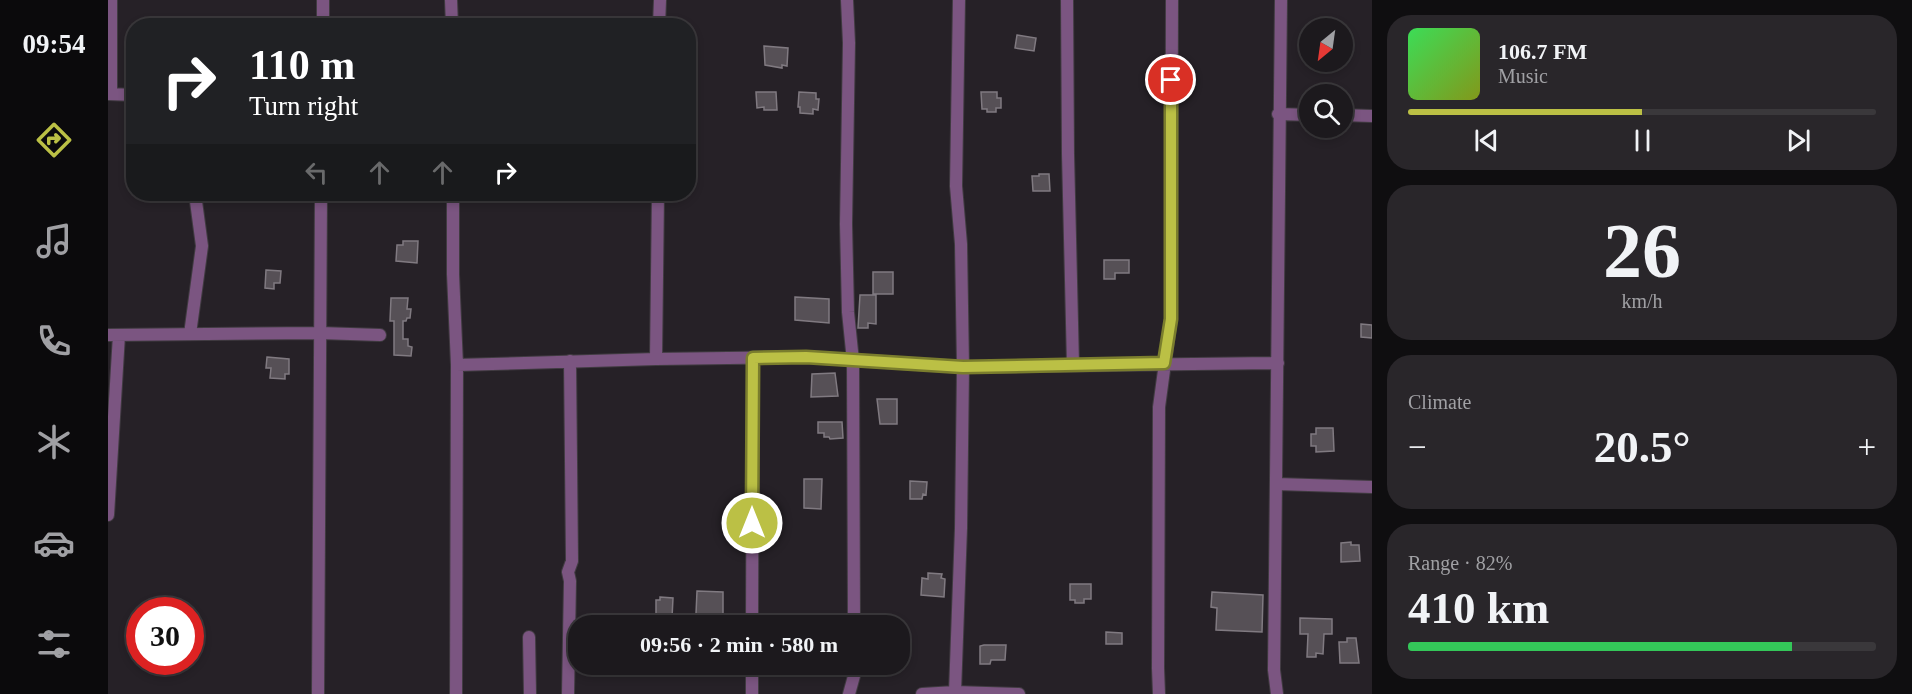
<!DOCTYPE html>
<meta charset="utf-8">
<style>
:root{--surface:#1c191d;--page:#29262a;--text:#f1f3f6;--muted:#a0a0a4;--line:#3a383b;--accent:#bbc045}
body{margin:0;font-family:Georgia,serif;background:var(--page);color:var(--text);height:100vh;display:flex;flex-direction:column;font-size:22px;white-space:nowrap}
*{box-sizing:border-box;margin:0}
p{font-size:20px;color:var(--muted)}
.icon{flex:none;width:33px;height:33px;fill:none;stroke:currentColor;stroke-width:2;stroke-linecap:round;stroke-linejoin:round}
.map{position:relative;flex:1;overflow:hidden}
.side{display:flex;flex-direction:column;gap:15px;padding:15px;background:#0f0e10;width:540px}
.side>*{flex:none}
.top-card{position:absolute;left:18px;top:18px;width:570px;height:183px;border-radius:24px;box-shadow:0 3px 9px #0003,0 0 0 2px var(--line);background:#202124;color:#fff;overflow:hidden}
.needle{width:39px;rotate:209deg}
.tools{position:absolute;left:1191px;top:18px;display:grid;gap:12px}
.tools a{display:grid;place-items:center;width:54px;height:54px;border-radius:50%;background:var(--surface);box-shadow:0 3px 9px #0003,0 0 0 2px var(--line);font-size:30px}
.speed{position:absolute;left:18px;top:597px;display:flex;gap:12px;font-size:30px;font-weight:700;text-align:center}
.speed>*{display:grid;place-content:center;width:78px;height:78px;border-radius:50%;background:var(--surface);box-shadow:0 3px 9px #0003,0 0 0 2px var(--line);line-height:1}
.speed .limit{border:9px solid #d22;background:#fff;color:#111}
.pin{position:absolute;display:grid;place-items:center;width:51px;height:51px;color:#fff;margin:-26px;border:3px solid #fff;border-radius:50%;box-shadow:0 2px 6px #0007}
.me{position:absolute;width:66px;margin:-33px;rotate:0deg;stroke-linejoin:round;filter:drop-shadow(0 0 4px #0008)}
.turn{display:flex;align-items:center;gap:21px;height:126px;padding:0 24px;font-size:27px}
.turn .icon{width:78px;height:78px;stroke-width:2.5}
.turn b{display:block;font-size:42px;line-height:51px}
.lanes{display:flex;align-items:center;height:57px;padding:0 24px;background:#0003;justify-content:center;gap:30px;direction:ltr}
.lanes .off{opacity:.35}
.big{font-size:45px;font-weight:700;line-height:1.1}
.side .tile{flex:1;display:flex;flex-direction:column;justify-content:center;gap:9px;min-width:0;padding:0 21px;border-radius:24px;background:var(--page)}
.side .dial{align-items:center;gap:0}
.dial b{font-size:78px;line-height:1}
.song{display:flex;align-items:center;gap:18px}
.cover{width:72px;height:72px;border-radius:9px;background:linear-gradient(135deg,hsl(130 70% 55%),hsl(70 70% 35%))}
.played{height:6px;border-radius:3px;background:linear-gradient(90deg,var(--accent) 50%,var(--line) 50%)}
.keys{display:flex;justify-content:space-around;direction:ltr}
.heat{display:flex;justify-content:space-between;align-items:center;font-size:33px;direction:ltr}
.charge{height:9px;border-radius:4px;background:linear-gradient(90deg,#34c759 82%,var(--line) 0)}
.trip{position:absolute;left:460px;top:615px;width:342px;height:60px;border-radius:24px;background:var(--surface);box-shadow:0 3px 9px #0003,0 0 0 2px var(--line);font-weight:700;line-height:60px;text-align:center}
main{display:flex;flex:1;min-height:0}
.dock{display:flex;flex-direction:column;width:108px;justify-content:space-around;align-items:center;background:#0b0a0c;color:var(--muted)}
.dock .icon{width:42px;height:42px}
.dock .current{color:var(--accent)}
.dock b{font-size:27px;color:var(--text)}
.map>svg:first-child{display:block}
.building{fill:#565056;stroke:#807a81;stroke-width:1.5}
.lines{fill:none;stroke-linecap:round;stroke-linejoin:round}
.minor-casing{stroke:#403b41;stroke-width:14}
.minor{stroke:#7b5581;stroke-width:12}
.route-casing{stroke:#7a7d2d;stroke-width:15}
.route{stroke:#bbc045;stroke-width:10}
</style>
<main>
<nav class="dock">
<b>09:54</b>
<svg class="icon current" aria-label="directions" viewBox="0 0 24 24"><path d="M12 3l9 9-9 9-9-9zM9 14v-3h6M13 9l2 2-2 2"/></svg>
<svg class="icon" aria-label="music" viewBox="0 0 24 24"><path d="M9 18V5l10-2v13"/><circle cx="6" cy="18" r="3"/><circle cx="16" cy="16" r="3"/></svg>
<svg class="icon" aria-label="phone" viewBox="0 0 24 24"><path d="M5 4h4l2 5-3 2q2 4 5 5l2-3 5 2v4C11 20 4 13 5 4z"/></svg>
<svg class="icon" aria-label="climate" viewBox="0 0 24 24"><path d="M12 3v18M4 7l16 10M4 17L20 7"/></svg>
<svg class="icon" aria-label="car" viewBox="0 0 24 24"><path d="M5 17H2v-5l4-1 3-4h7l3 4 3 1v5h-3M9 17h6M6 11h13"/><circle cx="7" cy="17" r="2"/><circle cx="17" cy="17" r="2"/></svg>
<svg class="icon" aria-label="filters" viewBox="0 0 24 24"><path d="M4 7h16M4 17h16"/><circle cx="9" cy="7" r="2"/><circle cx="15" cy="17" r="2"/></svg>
</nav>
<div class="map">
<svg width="1264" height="694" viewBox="0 0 1264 694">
<rect width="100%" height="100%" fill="#262127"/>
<path class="building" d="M909 35 928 38 926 51 907 48Z
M656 46 680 48 679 66 674 65V68L657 65Z
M648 92H668L669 110H656V107L649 108Z
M691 92 708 93V99H711L710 110 705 109V114L692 113V107H690Z
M873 92H889V98H893V108H888V112H879V109H874Z
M931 174H941L942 191H925L924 176H931Z
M295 241H310L309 263 288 261 289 245H295Z
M996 260H1021V273H1007V279H996Z
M158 270 173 271 172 283H166V289L157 288Z
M765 272H785V294H765Z
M752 295H768V324L760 323V328H750Z
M687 297 721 299V323L687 320Z
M283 298H300L299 309H303L302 318H299L298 321H295V339H300V346L304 347 303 356 286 355V321H282Z
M1253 324 1264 325V338L1253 337Z
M159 357 181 359V374H177V379L162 378 163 368H158Z
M727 373 730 396 703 397 704 374Z
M769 399H789V424H772Z
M710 422H734L735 438 722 439 721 437H716V433H710Z
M1208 428H1225L1226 451 1208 452V446H1203V434H1208Z
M696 479H714L713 509 696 508Z
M802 481 819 482 818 495 815 494 814 499H802Z
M1243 542V545H1251L1252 561 1233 562V543Z
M820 573 834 574 833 578 837 579 836 597 813 595 814 578 820 579Z
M962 584H983V599H976V603H967V600H962Z
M589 591 615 592V615L588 614Z
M1104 592 1155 595 1154 632 1108 630 1109 608 1103 607Z
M552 597 565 598 564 618 548 617V600H552Z
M1192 618 1224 619V634H1216L1215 654 1208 653V657H1199L1200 634H1192Z
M998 632 1014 633V644H998Z
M1239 638H1248L1251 663H1232L1231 642H1239Z
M876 645H898L897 660H883L882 664H872V646Z"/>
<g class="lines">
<defs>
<path id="minor" d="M3 0V94
M343 0 344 26
M739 0 741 43 738 224 740 312 745 361 746 626
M959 0 960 154 965 365
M215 26V0
M551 26 552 0
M0 94 26 95
M1170 114 1202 115
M1234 115 1264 116
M345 194V274L349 365 348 694
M82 334 94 246 87 194
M0 335 212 333 272 335
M548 359 550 194
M349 365 548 359 698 357 855 367 1170 363
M1169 484 1264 487
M0 515 11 335
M644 626 645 358
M421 637 422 694
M644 664V694
M847 692 853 528 855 367 853 244 848 186 851 0
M210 694 213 194
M460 694 462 581 460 572 464 561 462 361
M741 694 746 676V664
M814 694 847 692 911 694
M1051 694 1050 668 1051 407 1063 319 1064 0
M1169 694 1166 670 1173 0"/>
</defs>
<use href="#minor" class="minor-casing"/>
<use href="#minor" class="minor"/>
</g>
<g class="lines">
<defs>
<path id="route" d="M644 523 645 358 698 357 855 367 1056 363 1063 319V80"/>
</defs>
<use href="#route" class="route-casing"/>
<use href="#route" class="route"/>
</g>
</svg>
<div class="tools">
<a><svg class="needle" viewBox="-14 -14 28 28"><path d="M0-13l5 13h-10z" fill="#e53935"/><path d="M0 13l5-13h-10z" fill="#a0a0a4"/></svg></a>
<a><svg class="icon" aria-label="search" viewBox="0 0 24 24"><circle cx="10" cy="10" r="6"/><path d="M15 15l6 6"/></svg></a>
</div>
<div class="speed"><div class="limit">30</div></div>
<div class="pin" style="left:1063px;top:80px;background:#d93025"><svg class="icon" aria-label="arrive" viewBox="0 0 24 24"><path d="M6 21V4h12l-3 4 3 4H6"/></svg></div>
<svg class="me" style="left:644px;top:523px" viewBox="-20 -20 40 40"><circle r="17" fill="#bbc045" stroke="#fff" stroke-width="3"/><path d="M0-11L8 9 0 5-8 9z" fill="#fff"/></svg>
<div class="trip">09:56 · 2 min · 580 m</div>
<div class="top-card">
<div class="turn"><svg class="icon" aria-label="right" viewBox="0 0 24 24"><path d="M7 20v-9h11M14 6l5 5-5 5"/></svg><div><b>110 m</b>Turn right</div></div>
<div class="lanes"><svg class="icon off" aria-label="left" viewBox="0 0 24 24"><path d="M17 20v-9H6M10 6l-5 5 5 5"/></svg><svg class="icon off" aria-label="ahead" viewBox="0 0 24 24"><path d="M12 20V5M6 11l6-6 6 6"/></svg><svg class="icon off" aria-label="ahead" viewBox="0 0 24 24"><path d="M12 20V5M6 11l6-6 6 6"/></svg><svg class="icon" aria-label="right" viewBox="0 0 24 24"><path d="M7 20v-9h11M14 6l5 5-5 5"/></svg></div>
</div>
</div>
<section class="side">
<div class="tile">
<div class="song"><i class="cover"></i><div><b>106.7 FM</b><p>Music</p></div></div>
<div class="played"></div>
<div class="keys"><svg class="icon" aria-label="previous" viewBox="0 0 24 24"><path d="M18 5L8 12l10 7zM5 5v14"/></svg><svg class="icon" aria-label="pause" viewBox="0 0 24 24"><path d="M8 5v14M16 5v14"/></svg><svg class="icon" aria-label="next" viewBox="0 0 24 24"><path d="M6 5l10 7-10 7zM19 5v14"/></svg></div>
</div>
<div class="tile dial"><b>26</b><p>km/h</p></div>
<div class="tile"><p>Climate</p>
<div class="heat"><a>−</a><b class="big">20.5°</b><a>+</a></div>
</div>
<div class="tile"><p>Range · 82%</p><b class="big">410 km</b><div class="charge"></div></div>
</section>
</main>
